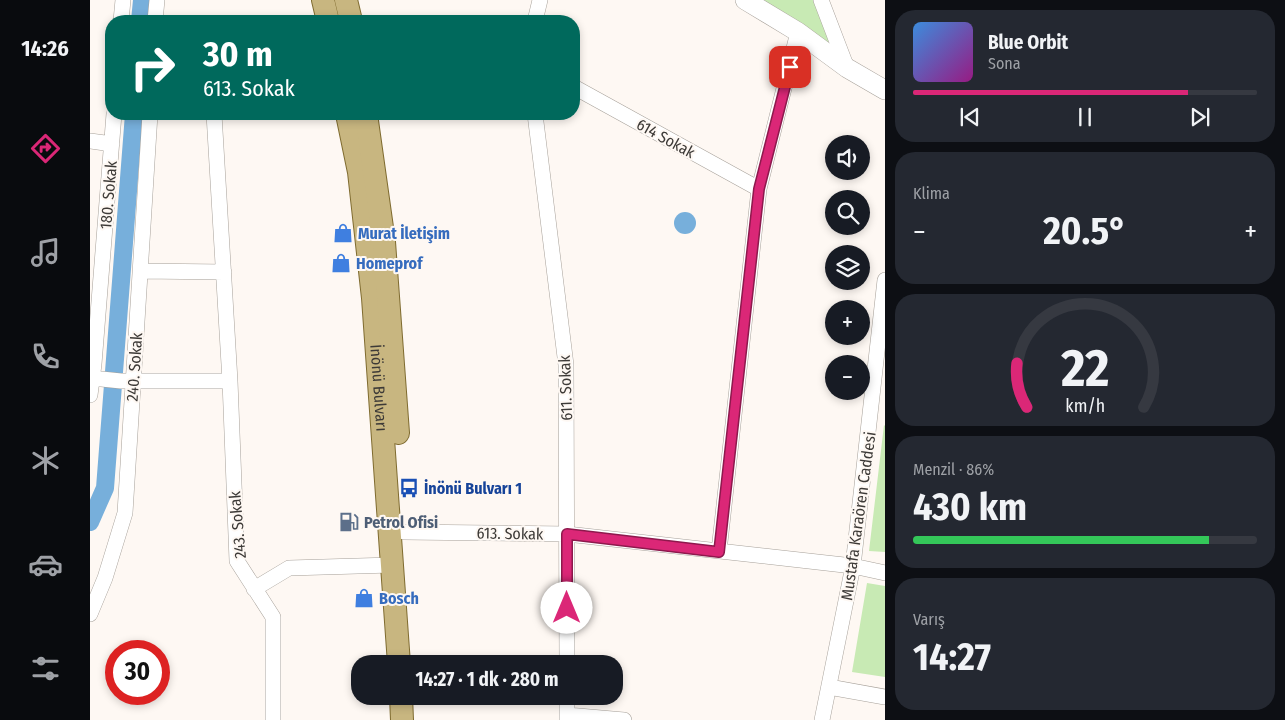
<!DOCTYPE html>
<html lang="tr">
<meta charset="utf-8">
<style>
:root{--surface:#171b24;--page:#242831;--text:#f1f3f6;--muted:#9ea1a6;--line:#363941;--accent:#db2777}
body{margin:0;font-family:"Fira Sans Condensed",sans-serif;background:var(--page);color:var(--text);height:100vh;display:flex;flex-direction:column;font-size:19px;white-space:nowrap}
*{box-sizing:border-box;margin:0}
p{font-size:16px;color:var(--muted)}
.icon{flex:none;width:28px;height:28px;fill:none;stroke:currentColor;stroke-width:2;stroke-linecap:round;stroke-linejoin:round}
.map{position:relative;flex:1;overflow:hidden}
.side{display:flex;flex-direction:column;gap:10px;padding:10px;background:#0d0f14;width:400px}
.side>*{flex:none}
.hud{position:absolute;left:15px;top:15px;width:475px;height:105px;border-radius:20px;box-shadow:0 2px 8px #0003;background:#00695c;color:#fff;overflow:hidden}
.fabs{position:absolute;left:735px;top:135px;display:grid;gap:10px}
.fabs a{display:grid;place-items:center;width:45px;height:45px;border-radius:50%;background:var(--surface);box-shadow:0 2px 8px #0003;font-size:25px}
.speed{position:absolute;left:15px;top:640px;display:flex;gap:10px;font-size:25px;font-weight:700;text-align:center}
.speed>*{display:grid;place-content:center;width:65px;height:65px;border-radius:50%;background:var(--surface);box-shadow:0 2px 8px #0003;line-height:1}
.speed .limit{border:8px solid #d22;background:#fff;color:#111}
.pin{position:absolute;display:grid;place-items:center;width:42px;height:42px;color:#fff;margin:-21px;border-radius:10px;box-shadow:0 2px 8px #0006}
.me{position:absolute;width:55px;margin:-28px;rotate:0deg;stroke-linejoin:round;filter:drop-shadow(0 0 4px #0008)}
.turn{display:flex;align-items:center;gap:18px;height:105px;padding:0 15px;font-size:22px}
.turn .icon{width:65px;height:65px;stroke-width:2.5}
.turn b{display:block;font-size:35px;line-height:42px}
.big{font-size:38px;font-weight:700;line-height:1.1}
.side .widget{flex:1;display:flex;flex-direction:column;justify-content:center;gap:8px;min-width:0;padding:0 18px;border-radius:20px;background:var(--page)}
.side .dial{align-items:center;gap:0}
.dial svg{height:130px;overflow:visible;fill:none;stroke:var(--line);stroke-width:7;stroke-linecap:round;text-anchor:middle}
.dial text{fill:var(--text);stroke:none}
.song{display:flex;align-items:center;gap:15px}
.cover{width:60px;height:60px;border-radius:8px;background:linear-gradient(135deg,hsl(210 70% 55%),hsl(310 70% 35%))}
.played{height:5px;border-radius:2px;background:linear-gradient(90deg,var(--accent) 80%,var(--line) 80%)}
.keys{display:flex;justify-content:space-around;direction:ltr}
.heat{display:flex;justify-content:space-between;align-items:center;font-size:28px;direction:ltr}
.charge{height:8px;border-radius:4px;background:linear-gradient(90deg,#34c759 86%,var(--line) 0)}
.trip{position:absolute;left:261px;top:655px;width:272px;height:50px;border-radius:20px;background:var(--surface);box-shadow:0 2px 8px #0003;font-weight:700;line-height:50px;text-align:center}
main{display:flex;flex:1;min-height:0}
.menu{display:flex;flex-direction:column;width:90px;justify-content:space-around;align-items:center;background:#090b0e;color:var(--muted)}
.menu .icon{width:35px;height:35px}
.menu .on{color:var(--accent)}
.menu b{font-size:22px;color:var(--text)}
.map>svg:first-child{display:block}
.green{fill:#c8eab4}
.water{fill:#77afdb}
.lines{fill:none;stroke-linecap:round;stroke-linejoin:round}
.canal{stroke:#77afdb;stroke-width:18}
.minor-casing{stroke:#a7a19a;stroke-width:16}
.tertiary-casing{stroke:#a7a19a;stroke-width:20}
.primary-casing{stroke:#7f6b2f;stroke-width:24}
.minor{stroke:#fff;stroke-width:15}
.tertiary{stroke:#fff;stroke-width:19}
.primary{stroke:#c8b680;stroke-width:22}
.route-casing{stroke:#8e194d;stroke-width:12}
.route{stroke:#db2777;stroke-width:9}
.labels{text-anchor:middle;stroke-width:4;stroke-linejoin:round;paint-order:stroke}
.street-label{font-size:16px;fill:#3d3a37;stroke:#fef8f3}
.shop-label{font-size:16px;font-weight:bold;fill:#366cbe;stroke:#fef8f3;text-anchor:start}
.transit-label{font-size:16px;font-weight:bold;fill:#164399;stroke:#fef8f3;text-anchor:start}
.service-label{font-size:16px;font-weight:bold;fill:#4e5e75;stroke:#fef8f3;text-anchor:start}
</style>
<main>
<nav class="menu">
<b>14:26</b>
<svg class="icon on" aria-label="directions" viewBox="0 0 24 24"><path d="M12 3l9 9-9 9-9-9zM9 14v-3h6M13 9l2 2-2 2"/></svg>
<svg class="icon" aria-label="music" viewBox="0 0 24 24"><path d="M9 18V5l10-2v13"/><circle cx="6" cy="18" r="3"/><circle cx="16" cy="16" r="3"/></svg>
<svg class="icon" aria-label="phone" viewBox="0 0 24 24"><path d="M5 4h4l2 5-3 2q2 4 5 5l2-3 5 2v4C11 20 4 13 5 4z"/></svg>
<svg class="icon" aria-label="climate" viewBox="0 0 24 24"><path d="M12 3v18M4 7l16 10M4 17L20 7"/></svg>
<svg class="icon" aria-label="car" viewBox="0 0 24 24"><path d="M5 17H2v-5l4-1 3-4h7l3 4 3 1v5h-3M9 17h6M6 11h13"/><circle cx="7" cy="17" r="2"/><circle cx="17" cy="17" r="2"/></svg>
<svg class="icon" aria-label="filters" viewBox="0 0 24 24"><path d="M4 7h16M4 17h16"/><circle cx="9" cy="7" r="2"/><circle cx="15" cy="17" r="2"/></svg>
</nav>
<div class="map">
<svg width="795" height="720" viewBox="0 0 795 720">
<rect width="100%" height="100%" fill="#fef8f3"/>
<path class="green" d="M655 0H731L757 68Z
M794 425 795 426V552L779 551Z
M777 583 795 586V677L762 672Z"/>
<path class="water" d="M584 223a11 11 0 1 1 22 0a11 11 0 1 1-22 0Z"/>
<g class="lines">
<path class="canal" d="M50 21 52 0
M0 522 15 488 44 114"/>
<defs>
<path id="minor" d="M731 0 757 68
M31 21 33 0
M65 21 67 0
M445 21 450 0
M484 87 669 189
M124 114 140 381 147 561 183 617V720
M445 114 476 365 477 664
M0 141 22 144
M51 271 134 272
M2 378 31 381H140
M0 395 4 364 24 114
M314 532 477 534 763 566 795 573
M629 551 669 189 708 32
M164 589 199 568 302 565
M0 614 15 578 35 513 60 114
M739 687 795 697
M477 696V720
M477 715 534 720
M732 720 763 566 795 280"/>
<path id="tertiary" d="M655 0 708 32 757 68 795 90"/>
<g id="primary">
<path d="M233 0 238 21"/>
<path d="M256 0 261 21"/>
<path id="s1" d="M257 114 269 172 283 298 309 664"/>
<path d="M276 114 294 242 308 433"/>
<path d="M311 696 312 720"/>
</g>
</defs>
<use href="#minor" class="minor-casing"/>
<use href="#tertiary" class="tertiary-casing"/>
<use href="#primary" class="primary-casing"/>
<use href="#minor" class="minor"/>
<use href="#tertiary" class="tertiary"/>
<use href="#primary" class="primary"/>
</g>
<g class="lines">
<defs>
<path id="route" d="M477 608V534L629 552 669 189 700 67"/>
</defs>
<use href="#route" class="route-casing"/>
<use href="#route" class="route"/>
</g>
<defs>
<symbol id="shop-bare" viewBox="-9 -9 18 18"><path d="M-5-2.5h2.3a2.7 3.5 0 0 1 5.4 0H5L5.5 6h-11ZM-1.5-2.5h3a1.5 2.3 0 0 0-3 0Z" fill="#3f7fe0" stroke="#fef8f3" stroke-width="2.5" paint-order="stroke"/></symbol>
<symbol id="bus-bare" viewBox="-9 -9 18 18"><path d="M-5-6H5V4H4V6H2V4H-2V6H-4V4H-5ZM-3.5-4V0h7V-4ZM-3.5 1.2v1.5H-2V1.2ZM2 1.2v1.5H3.5V1.2Z" fill="#1a4fb4" stroke="#fef8f3" stroke-width="2.5" paint-order="stroke"/></symbol>
<symbol id="fuel-bare" viewBox="-9 -9 18 18"><path d="M-5.5-6h7V0h2V4h1.3V-2.5L3-4.5l.8-.8L6-3V5H2.5V1h-1V6h-7ZM-4.2-4.7v3.2H.2V-4.7Z" fill="#5c6f8a" stroke="#fef8f3" stroke-width="2.5" paint-order="stroke"/></symbol>
</defs>
<g fill-rule="evenodd">
<use href="#shop-bare" x="239" y="219" width="28" height="28"/>
<use href="#shop-bare" x="237" y="249" width="28" height="28"/>
<use href="#bus-bare" x="305" y="474" width="28" height="28"/>
<use href="#fuel-bare" x="245" y="508" width="28" height="28"/>
<use href="#shop-bare" x="260" y="584" width="28" height="28"/>
</g>
<g class="labels">
<g class="street-label">
<text transform="translate(576 138) rotate(29)" y="6">614 Sokak</text>
<text transform="translate(18 195) rotate(-85)" y="6">180. Sokak</text>
<text transform="translate(44 367) rotate(-86)" y="6">240. Sokak</text>
<text dy="6" stroke="none"><textPath href="#s1" startOffset="276">İnönü Bulvarı</textPath></text>
<text transform="translate(475 388) rotate(-92)" y="6">611. Sokak</text>
<text transform="translate(768 516) rotate(-82)" y="6">Mustafa Karaören Caddesi</text>
<text transform="translate(147 525) rotate(-95)" y="6">243. Sokak</text>
<text transform="translate(420 533) rotate(1)" y="6">613. Sokak</text>
</g>
<g class="shop-label">
<text x="268" y="239">Murat İletişim</text>
<text x="266" y="269">Homeprof</text>
<text x="289" y="604">Bosch</text>
</g>
<g class="transit-label">
<text x="334" y="494">İnönü Bulvarı 1</text>
</g>
<g class="service-label">
<text x="274" y="528">Petrol Ofisi</text>
</g>
</g>
</svg>
<div class="fabs">
<a><svg class="icon" aria-label="sound" viewBox="0 0 24 24"><path d="M4 9h4l5-4v14l-5-4H4zM17 9q2 3 0 6"/></svg></a>
<a><svg class="icon" aria-label="search" viewBox="0 0 24 24"><circle cx="10" cy="10" r="6"/><path d="M15 15l6 6"/></svg></a>
<a><svg class="icon" aria-label="layers" viewBox="0 0 24 24"><path d="M12 4l9 5-9 5-9-5zM3 14l9 5 9-5"/></svg></a>
<a>+</a>
<a>−</a>
</div>
<div class="speed"><div class="limit">30</div></div>
<div class="pin" style="left:700px;top:67px;background:#d93025"><svg class="icon" aria-label="arrive" viewBox="0 0 24 24"><path d="M6 21V4h12l-3 4 3 4H6"/></svg></div>
<svg class="me" style="left:477px;top:608px" viewBox="-20 -20 40 40"><circle r="19" fill="#fff"/><path d="M0-13L10 11 0 6-10 11z" fill="#db2777"/></svg>
<div class="trip">14:27 · 1 dk · 280 m</div>
<div class="hud">
<div class="turn"><svg class="icon" aria-label="right" viewBox="0 0 24 24"><path d="M7 20v-9h11M14 6l5 5-5 5"/></svg><div><b>30 m</b>613. Sokak</div></div>
</div>
</div>
<section class="side">
<div class="widget">
<div class="song"><i class="cover"></i><div><b>Blue Orbit</b><p>Sona</p></div></div>
<div class="played"></div>
<div class="keys"><svg class="icon" aria-label="previous" viewBox="0 0 24 24"><path d="M18 5L8 12l10 7zM5 5v14"/></svg><svg class="icon" aria-label="pause" viewBox="0 0 24 24"><path d="M8 5v14M16 5v14"/></svg><svg class="icon" aria-label="next" viewBox="0 0 24 24"><path d="M6 5l10 7-10 7zM19 5v14"/></svg></div>
</div>
<div class="widget"><p>Klima</p>
<div class="heat"><a>−</a><b class="big">20.5°</b><a>+</a></div>
</div>
<div class="widget dial"><svg viewBox="0 0 100 80">
<path d="M14 69A42 42 0 1 1 86 69"/>
<path d="M14 69A42 42 0 0 1 8 42" stroke="#db2777"/>
<text x="50" y="56" font-size="32" font-weight="700">22</text>
<text x="50" y="72" font-size="11">km/h</text>
</svg></div>
<div class="widget"><p>Menzil · 86%</p><b class="big">430 km</b><div class="charge"></div></div>
<div class="widget"><p>Varış</p><b class="big">14:27</b></div>
</section>
</main>
